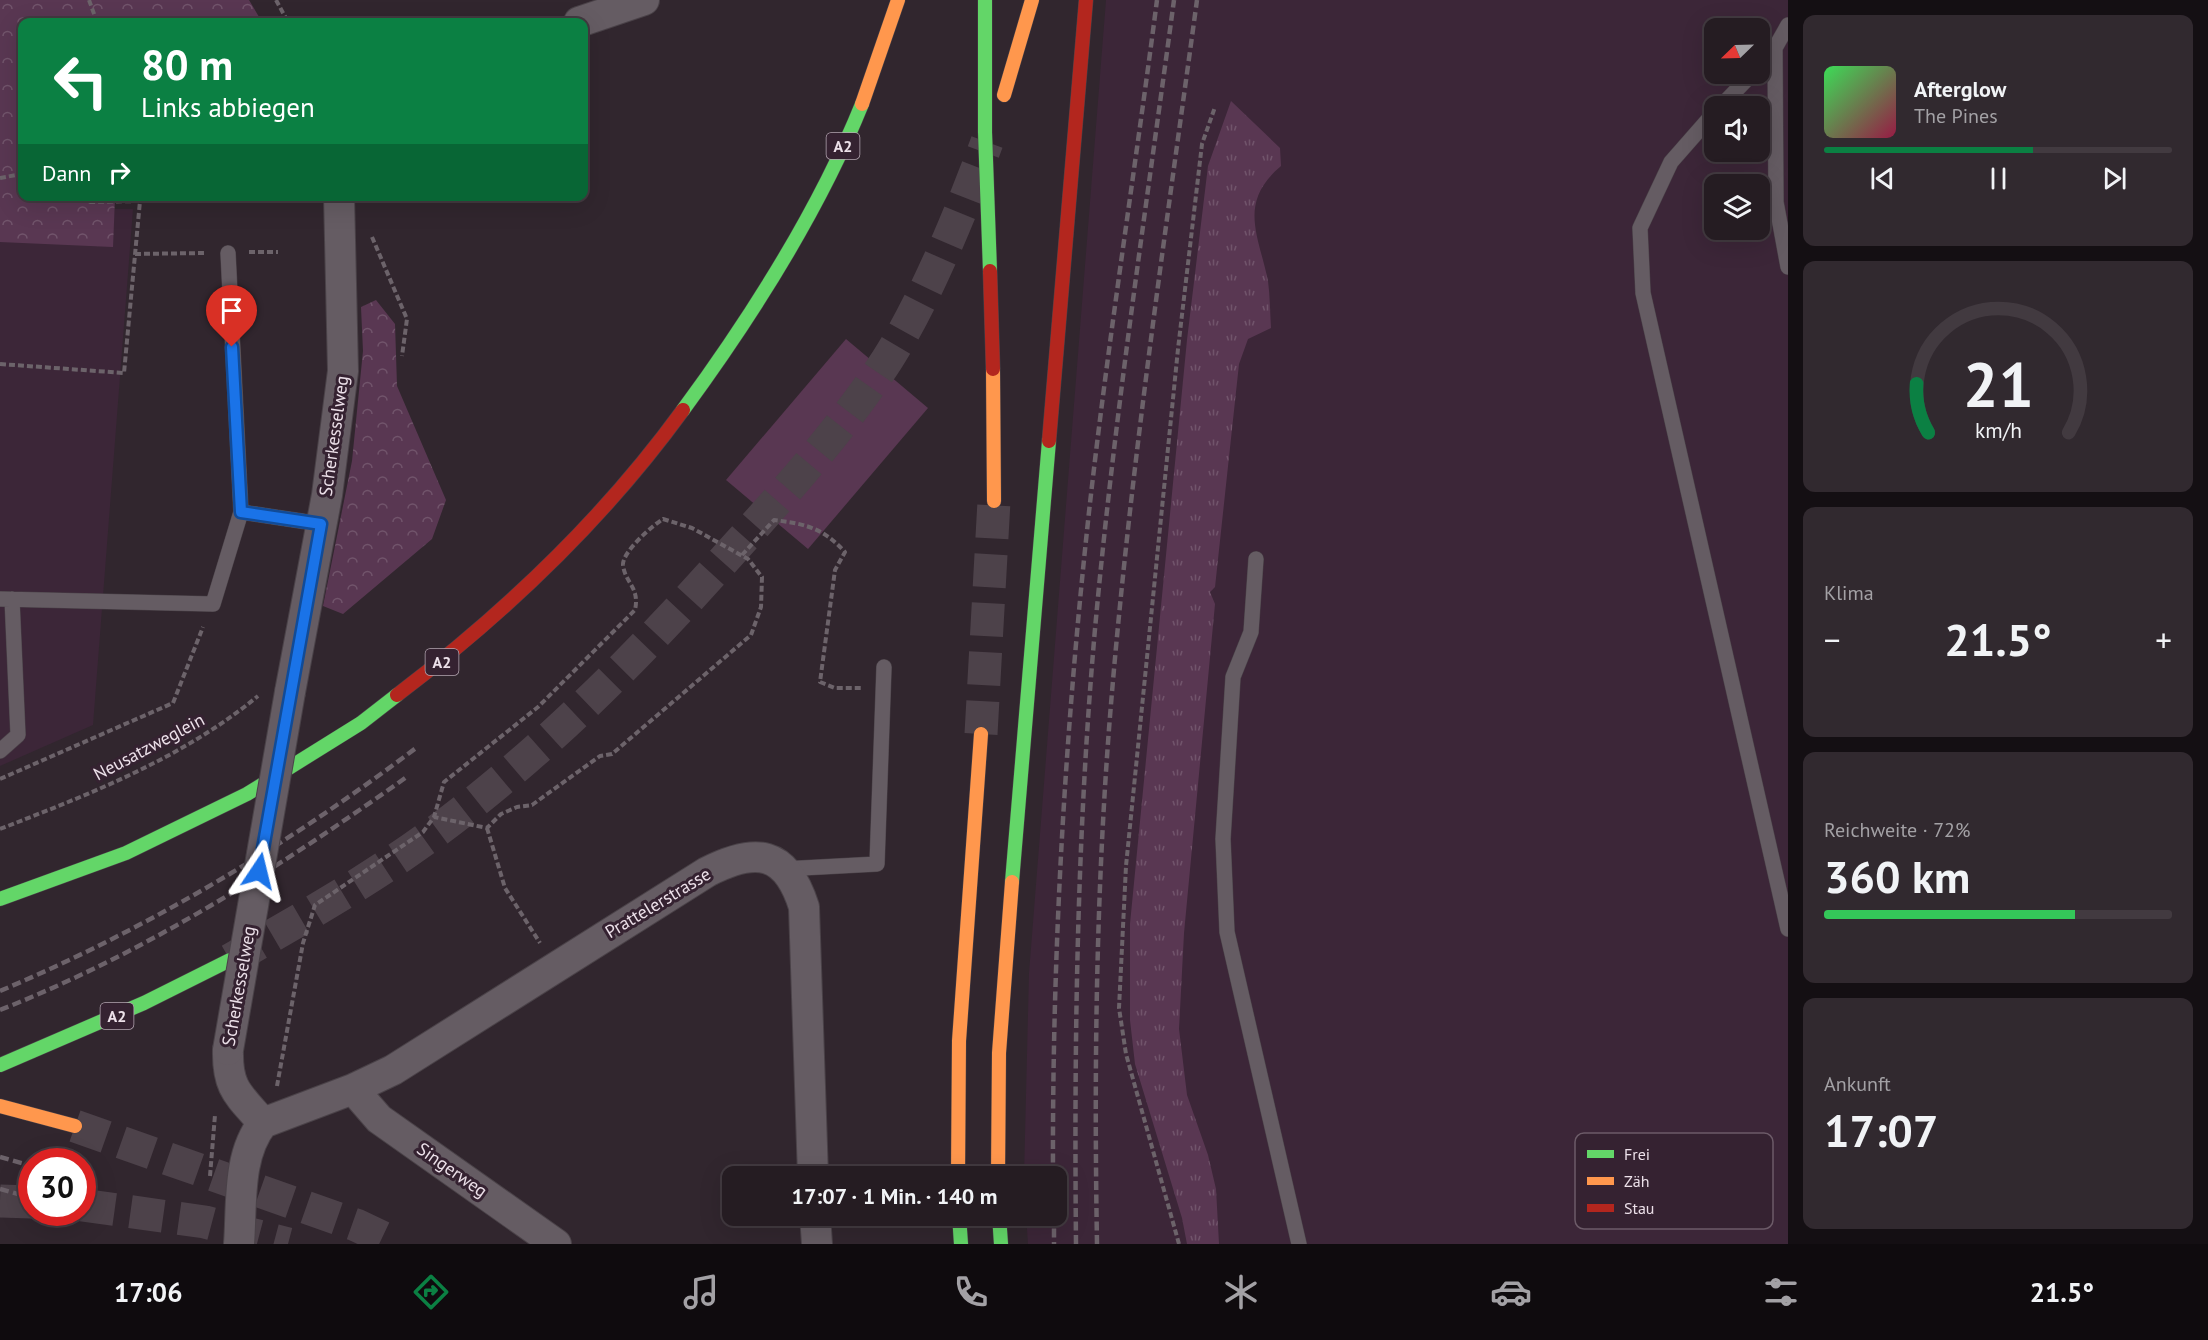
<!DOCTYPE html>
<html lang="de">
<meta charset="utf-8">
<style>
:root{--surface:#251c22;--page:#31292f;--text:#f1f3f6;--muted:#a3a1a5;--line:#423a40;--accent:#0b8043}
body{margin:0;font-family:"PT Sans",sans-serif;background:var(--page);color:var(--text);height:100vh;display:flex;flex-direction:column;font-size:22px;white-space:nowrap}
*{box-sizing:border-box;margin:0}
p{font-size:20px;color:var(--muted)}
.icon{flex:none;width:33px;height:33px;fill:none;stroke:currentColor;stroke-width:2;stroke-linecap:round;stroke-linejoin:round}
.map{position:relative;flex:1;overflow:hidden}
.details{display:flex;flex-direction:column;gap:15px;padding:15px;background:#140f13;width:420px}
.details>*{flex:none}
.hud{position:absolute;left:18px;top:18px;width:570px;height:183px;border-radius:12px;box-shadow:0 6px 24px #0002,0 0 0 2px var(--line);background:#0b8043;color:#fff;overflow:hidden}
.needle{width:39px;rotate:247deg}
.buttons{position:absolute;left:1704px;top:18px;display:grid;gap:12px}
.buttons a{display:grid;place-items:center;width:66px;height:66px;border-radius:12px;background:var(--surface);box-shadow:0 6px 24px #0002,0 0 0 2px var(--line);font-size:30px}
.speed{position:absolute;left:18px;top:1148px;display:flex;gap:12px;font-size:30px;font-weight:700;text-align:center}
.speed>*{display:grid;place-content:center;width:78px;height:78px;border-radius:50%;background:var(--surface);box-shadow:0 6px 24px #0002,0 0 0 2px var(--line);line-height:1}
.speed .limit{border:9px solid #d22;background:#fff;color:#111}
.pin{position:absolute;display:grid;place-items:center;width:51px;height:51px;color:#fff;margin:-62px -26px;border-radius:50% 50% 50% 0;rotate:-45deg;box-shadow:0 0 6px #0007}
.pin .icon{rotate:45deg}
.me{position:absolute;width:66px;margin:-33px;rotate:10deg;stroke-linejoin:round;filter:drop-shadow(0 0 4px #0008)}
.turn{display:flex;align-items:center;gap:21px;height:126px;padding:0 24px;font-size:27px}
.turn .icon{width:78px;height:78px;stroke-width:2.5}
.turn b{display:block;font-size:42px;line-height:51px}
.then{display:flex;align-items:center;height:57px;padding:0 24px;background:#0003;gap:12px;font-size:22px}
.big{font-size:45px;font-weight:700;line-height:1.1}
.details .card{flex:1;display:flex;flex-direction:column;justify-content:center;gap:9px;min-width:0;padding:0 21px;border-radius:12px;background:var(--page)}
.details .dial{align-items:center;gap:0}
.dial svg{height:156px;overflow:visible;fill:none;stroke:var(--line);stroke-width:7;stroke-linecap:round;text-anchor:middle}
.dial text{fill:var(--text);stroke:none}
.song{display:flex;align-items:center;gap:18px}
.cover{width:72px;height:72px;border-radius:9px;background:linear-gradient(135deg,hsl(130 70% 55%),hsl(340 70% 35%))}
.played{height:6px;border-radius:3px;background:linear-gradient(90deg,var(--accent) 60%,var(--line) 60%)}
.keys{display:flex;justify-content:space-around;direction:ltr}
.heat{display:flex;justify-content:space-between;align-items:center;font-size:33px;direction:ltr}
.charge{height:9px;border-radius:4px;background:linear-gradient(90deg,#34c759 72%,var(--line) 0)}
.trip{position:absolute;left:722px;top:1166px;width:345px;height:60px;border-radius:12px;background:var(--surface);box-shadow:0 6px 24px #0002,0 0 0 2px var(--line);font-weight:700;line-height:60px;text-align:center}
.dock{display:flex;height:96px;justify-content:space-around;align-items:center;background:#0f0b0e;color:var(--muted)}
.dock .icon{width:42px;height:42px}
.dock .current{color:var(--accent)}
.dock b{font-size:27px;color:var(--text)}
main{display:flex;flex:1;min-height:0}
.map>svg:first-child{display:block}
.built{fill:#3c2638;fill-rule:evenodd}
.grass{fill:url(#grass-tufts)}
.park{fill:url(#park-crowns)}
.pitch{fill:#593752}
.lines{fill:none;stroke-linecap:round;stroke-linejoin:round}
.highway-tunnel{stroke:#4d424a;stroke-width:33;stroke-dasharray:33 16;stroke-linecap:butt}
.lane-casing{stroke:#4a4248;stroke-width:16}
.street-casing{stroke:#4a4248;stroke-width:32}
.fast-casing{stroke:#4a4248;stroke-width:15}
.slow-casing{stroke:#4a4248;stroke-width:15}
.jam-casing{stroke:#4a4248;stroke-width:15}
.path{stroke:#6c636a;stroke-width:4;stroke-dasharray:6 3;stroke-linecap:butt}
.lane{stroke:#655c63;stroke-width:15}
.street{stroke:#655c63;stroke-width:30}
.fast{stroke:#63d668;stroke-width:14}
.slow{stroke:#ff974d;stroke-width:14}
.jam{stroke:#b3261e;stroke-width:14}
.rail{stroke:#6c626a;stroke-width:4.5;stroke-dasharray:9 4.5;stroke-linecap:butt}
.street-bridge-casing{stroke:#4a4248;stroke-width:32;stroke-linecap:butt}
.fast-bridge-casing{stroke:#4a4248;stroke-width:15;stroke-linecap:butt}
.jam-bridge-casing{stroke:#4a4248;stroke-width:15;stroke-linecap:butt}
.street-bridge{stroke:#655c63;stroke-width:30}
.fast-bridge{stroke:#63d668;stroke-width:14}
.jam-bridge{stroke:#b3261e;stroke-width:14}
.route-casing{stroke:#114b97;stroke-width:15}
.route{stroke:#1a73e8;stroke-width:10}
.labels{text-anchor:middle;stroke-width:6;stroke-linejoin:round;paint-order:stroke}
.shield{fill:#352231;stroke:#b5a7b2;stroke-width:1.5}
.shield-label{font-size:16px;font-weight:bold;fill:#ece0e9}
.street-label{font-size:18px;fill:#ece0e9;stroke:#352231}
.key{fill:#352231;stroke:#6c5b68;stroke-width:1.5}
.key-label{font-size:16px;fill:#ece0e9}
</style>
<main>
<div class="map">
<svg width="1788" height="1244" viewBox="0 0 1788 1244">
<defs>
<pattern id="grass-tufts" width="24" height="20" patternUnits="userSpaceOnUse" patternTransform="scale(1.5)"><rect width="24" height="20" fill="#593752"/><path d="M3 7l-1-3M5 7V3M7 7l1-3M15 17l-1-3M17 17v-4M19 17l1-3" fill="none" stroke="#71546b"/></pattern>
<pattern id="park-crowns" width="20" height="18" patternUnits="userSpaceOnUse" patternTransform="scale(1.5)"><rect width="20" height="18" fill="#593752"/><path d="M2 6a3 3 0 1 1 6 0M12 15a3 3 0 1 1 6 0" fill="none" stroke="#71546b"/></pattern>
</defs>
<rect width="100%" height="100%" fill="#31262e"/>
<path class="built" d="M1106 0H1788V1244H1028L1026 1215H1056V1176H1024L1029 973ZM1714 28H1760V74H1714ZM1714 106H1760V152H1714ZM1714 184H1760V230H1714Z
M0 182 22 196 84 209H133L93 725 0 766Z"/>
<path class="grass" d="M1231 101 1280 148 1281 166C1237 203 1259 236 1268 281 1270 296 1270 313 1271 328L1248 339 1239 364 1215 587 1210 592 1215 604 1184 933 1179 1029 1187 1095 1208 1155 1216 1189 1219 1244H1187L1182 1218 1135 1064 1130 1020V924L1187 340 1208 166Z"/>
<path class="park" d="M0 0H249L262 22H22V196L115 197 113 247 0 242Z
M376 300 395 324 397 386 446 500 432 539 343 614 323 606 352 461 363 351 361 307Z"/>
<path class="pitch" d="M846 339 928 408 808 549 726 480Z"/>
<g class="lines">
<path class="highway-tunnel" d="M981 734 994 501
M230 960C301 919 372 879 438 830 548 748 642 652 732 551 787 490 842 429 887 360 926 299 962 210 987 142
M75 1126 356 1225 396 1244
M0 1201 32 1202
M82 1205 205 1222 288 1244"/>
<defs>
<path id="lane" d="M1775 48 1776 202 1788 267
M1760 65 1775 48 1788 25
M1721 106 1752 74
M1714 113 1671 162 1640 228 1643 293 1788 929
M228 253 241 512
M1256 559 1251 632 1233 677 1223 839 1227 932 1299 1244
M0 599 213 604 241 512 321 524
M0 751 18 735 12 599
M783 869 877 864 884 667"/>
<path id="street" d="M579 22 644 0
M290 692 327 495 343 371 339 196
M228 1050C227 1089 239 1095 263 1123
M353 1089 379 1119 556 1244
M263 1123 353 1089 393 1070 707 872C756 847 786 850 804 907L813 1176
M815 1215 817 1244
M239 1244C242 1205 237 1155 263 1123"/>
<path id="fast" d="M683 410C752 316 818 213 862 104
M1012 882 1049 441
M0 899 126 853 247 794 361 723 397 695
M0 1065 144 1003 230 960
M959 1215 961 1244
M999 1215 1001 1244"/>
<path id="slow" d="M1004 95 1032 0
M862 104 898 0
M993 369 994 501
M0 1106 75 1126
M958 1176 959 1041 981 734
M998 1176 999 1053 1012 882"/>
<path id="jam" d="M1049 441 1086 0
M397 695C505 613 603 520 683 410"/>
</defs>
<use href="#lane" class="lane-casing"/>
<use href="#street" class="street-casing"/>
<use href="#fast" class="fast-casing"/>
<use href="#slow" class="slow-casing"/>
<use href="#jam" class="jam-casing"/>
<path class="path" d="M89 0 97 22
M276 0 288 22
M0 178 22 174
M372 237 407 319 402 356
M249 252H278
M135 254 205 253
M0 364 124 373 140 201 90 202 89 196
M742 555 774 520C806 524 823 528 845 552L835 570 820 682 835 688H861
M0 779 173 703 203 627
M487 828 505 888 540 943
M0 829C90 794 183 758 258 696
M277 1086 303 943 315 905 423 832 434 817 444 782 538 707 635 610C640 587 625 583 623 565 622 552 653 525 663 519L692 528 748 559 762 577 761 607 751 635 612 754 600 756 532 805 517 807 501 814 487 828 434 817
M210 1176 215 1115
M1179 1244 1126 1054 1119 1008 1126 866 1178 349 1202 144 1215 107"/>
<use href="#lane" class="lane"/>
<use href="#street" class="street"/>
<use href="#fast" class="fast"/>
<use href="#slow" class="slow"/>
<use href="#jam" class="jam"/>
<path class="rail" d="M0 991C149 928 286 846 416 748
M0 1010C147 952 280 867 408 776
M0 1157 32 1166
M1053 1176C1052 954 1065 733 1089 512 1108 341 1135 171 1157 0
M0 1189 32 1198
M1054 1215V1244
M1076 1244C1074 1039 1077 834 1095 629 1114 419 1146 209 1174 0
M1097 1244C1094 1072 1096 901 1109 729 1128 485 1164 243 1197 0"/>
<defs>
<path id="street-bridge" d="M228 1050 290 692"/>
<path id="fast-bridge" d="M985 0V132L990 271"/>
<path id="jam-bridge" d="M990 271 993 369"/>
</defs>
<use href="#street-bridge" class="street-bridge-casing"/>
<use href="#fast-bridge" class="fast-bridge-casing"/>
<use href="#jam-bridge" class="jam-bridge-casing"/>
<use href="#street-bridge" class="street-bridge"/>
<use href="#fast-bridge" class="fast-bridge"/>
<use href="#jam-bridge" class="jam-bridge"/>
</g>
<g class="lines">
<defs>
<path id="route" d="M232 347 241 512 321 524 259 871"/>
</defs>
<use href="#route" class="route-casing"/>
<use href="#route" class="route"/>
</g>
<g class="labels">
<g class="shield">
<rect x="826.5" y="133" width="33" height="26" rx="4.5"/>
<rect x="425.5" y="649" width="33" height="26" rx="4.5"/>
<rect x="100.5" y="1003" width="33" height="26" rx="4.5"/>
</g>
<g class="shield-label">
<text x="843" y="152">A2</text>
<text x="442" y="668">A2</text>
<text x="117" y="1022">A2</text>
</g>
<g class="street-label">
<text transform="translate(334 436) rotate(-82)" y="6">Scherkesselweg</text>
<text transform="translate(149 747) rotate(-28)" y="6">Neusatzweglein</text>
<text transform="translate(658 903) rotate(-31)" y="6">Prattelerstrasse</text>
<text transform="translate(239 986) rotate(-80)" y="6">Scherkesselweg</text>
<text transform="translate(452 1170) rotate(35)" y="6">Singerweg</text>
</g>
</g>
<rect x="1575" y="1133" width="198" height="96" rx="9" class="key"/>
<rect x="1587" y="1150" width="27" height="8" fill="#63d668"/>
<rect x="1587" y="1177" width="27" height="8" fill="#ff974d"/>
<rect x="1587" y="1204" width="27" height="8" fill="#b3261e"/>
<g class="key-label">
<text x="1624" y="1160">Frei</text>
<text x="1624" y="1187">Zäh</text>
<text x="1624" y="1214">Stau</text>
</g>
</svg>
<div class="buttons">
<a><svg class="needle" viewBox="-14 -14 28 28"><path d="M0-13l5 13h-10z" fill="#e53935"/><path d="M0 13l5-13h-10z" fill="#a3a1a5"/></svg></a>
<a><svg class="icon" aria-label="sound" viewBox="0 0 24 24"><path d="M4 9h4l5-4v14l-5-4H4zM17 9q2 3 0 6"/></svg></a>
<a><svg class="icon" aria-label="layers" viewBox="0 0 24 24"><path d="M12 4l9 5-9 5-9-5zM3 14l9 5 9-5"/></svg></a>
</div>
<div class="speed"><div class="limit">30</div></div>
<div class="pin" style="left:232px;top:347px;background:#d93025"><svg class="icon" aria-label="arrive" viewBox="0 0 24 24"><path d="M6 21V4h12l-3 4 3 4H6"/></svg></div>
<svg class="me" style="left:259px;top:871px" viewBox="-20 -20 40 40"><path d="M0-17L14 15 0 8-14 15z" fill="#1a73e8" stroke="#fff" stroke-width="4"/></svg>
<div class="trip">17:07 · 1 Min. · 140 m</div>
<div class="hud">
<div class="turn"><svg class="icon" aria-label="left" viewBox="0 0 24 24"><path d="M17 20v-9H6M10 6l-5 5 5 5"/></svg><div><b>80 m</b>Links abbiegen</div></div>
<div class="then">Dann<svg class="icon" aria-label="right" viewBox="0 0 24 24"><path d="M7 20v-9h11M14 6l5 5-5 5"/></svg></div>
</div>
</div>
<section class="details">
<div class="card">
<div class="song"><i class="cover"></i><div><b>Afterglow</b><p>The Pines</p></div></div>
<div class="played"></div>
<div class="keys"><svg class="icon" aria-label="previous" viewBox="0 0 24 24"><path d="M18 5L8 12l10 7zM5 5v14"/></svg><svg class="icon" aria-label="pause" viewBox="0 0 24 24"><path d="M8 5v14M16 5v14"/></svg><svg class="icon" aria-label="next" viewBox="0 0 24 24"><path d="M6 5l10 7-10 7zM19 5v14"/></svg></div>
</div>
<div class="card dial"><svg viewBox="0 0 100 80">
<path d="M14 69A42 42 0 1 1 86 69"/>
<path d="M14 69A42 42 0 0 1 8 44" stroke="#0b8043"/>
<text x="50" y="56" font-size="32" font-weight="700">21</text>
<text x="50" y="72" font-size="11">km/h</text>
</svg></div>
<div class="card"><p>Klima</p>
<div class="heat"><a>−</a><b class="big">21.5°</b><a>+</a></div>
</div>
<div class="card"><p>Reichweite · 72%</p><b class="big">360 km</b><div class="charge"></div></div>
<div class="card"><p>Ankunft</p><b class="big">17:07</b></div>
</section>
</main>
<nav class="dock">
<b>17:06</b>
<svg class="icon current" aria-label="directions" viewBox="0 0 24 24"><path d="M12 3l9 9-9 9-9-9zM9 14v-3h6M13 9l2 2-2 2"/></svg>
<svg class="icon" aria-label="music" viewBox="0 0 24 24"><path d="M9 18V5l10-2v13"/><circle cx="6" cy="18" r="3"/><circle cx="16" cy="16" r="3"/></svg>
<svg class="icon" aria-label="phone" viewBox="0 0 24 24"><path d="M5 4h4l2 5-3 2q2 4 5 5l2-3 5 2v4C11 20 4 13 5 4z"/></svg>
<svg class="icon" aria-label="climate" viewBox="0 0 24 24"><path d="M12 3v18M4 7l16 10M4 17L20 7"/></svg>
<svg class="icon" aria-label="car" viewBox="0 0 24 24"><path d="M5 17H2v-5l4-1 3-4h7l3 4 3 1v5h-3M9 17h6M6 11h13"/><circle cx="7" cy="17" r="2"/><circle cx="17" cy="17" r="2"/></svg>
<svg class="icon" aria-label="filters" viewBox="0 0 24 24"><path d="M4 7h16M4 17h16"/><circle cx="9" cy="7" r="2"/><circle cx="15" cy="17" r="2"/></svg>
<b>21.5°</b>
</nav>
